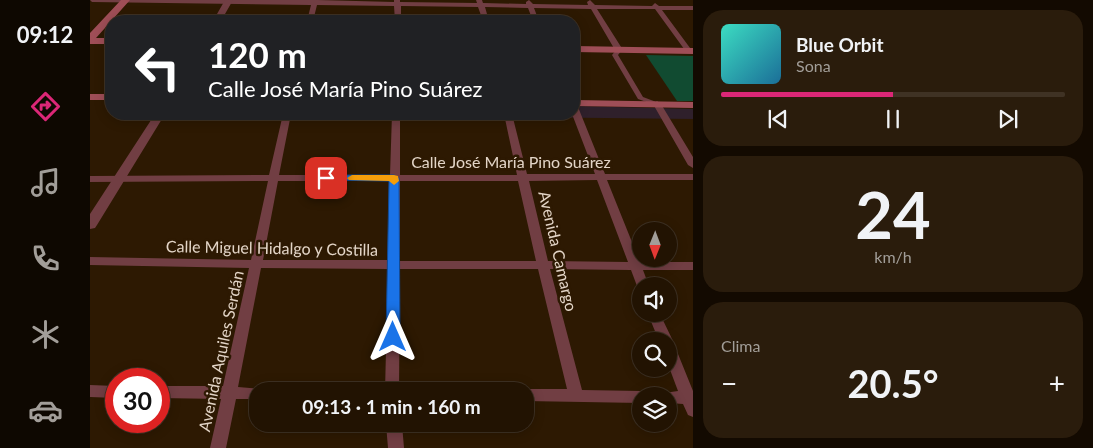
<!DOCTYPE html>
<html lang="es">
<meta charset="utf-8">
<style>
:root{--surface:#221302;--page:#2a1c0c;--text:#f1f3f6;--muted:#a29e99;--line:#3f3224;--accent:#db2777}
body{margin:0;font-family:Lato,sans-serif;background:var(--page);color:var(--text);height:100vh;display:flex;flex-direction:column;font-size:19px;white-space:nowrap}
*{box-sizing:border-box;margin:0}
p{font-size:16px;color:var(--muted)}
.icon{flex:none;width:28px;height:28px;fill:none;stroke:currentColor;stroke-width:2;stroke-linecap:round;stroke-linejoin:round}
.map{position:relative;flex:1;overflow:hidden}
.panel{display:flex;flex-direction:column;gap:10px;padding:10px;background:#130a01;width:400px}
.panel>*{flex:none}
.guide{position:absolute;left:15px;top:15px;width:475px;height:105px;border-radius:20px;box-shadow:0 2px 12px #0003,0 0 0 1px var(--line);background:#202124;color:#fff;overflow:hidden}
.needle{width:32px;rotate:181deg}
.controls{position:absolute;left:542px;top:222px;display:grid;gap:10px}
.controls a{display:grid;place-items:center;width:45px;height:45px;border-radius:50%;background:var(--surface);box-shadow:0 2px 12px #0003,0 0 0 1px var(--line);font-size:25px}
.speed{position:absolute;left:15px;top:368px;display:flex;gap:10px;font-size:25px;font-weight:700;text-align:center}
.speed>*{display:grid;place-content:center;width:65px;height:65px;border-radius:50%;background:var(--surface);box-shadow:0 2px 12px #0003,0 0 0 1px var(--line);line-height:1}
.speed .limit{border:8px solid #d22;background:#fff;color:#111}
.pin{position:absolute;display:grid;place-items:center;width:42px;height:42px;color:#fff;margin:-21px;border-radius:10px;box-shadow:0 2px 8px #0006}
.me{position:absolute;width:55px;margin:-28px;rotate:0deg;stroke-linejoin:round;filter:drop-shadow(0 0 4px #0008)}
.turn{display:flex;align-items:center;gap:18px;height:105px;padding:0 20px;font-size:22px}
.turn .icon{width:65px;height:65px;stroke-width:2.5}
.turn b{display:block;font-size:35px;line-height:42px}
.big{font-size:38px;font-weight:700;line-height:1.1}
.panel .card{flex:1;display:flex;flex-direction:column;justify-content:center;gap:8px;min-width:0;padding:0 18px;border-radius:20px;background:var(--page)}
.panel .dial{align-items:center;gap:0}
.dial b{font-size:65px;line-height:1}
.song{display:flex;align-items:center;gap:15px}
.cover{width:60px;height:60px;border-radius:8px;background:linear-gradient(135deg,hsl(170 70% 55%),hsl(200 70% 35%))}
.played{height:5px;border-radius:2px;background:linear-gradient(90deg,var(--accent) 50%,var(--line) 50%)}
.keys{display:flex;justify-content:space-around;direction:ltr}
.heat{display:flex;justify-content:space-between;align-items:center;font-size:28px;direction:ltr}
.trip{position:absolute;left:159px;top:382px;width:285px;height:50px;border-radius:20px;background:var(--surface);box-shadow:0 2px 12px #0003,0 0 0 1px var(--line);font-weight:700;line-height:50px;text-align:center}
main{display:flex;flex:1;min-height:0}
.tabs{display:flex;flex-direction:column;width:90px;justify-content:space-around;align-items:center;background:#0e0801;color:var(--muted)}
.tabs .icon{width:35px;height:35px}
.tabs .current{color:var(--accent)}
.tabs b{font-size:22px;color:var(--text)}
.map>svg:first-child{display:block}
.commercial{fill:#2f202b}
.green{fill:#114b31}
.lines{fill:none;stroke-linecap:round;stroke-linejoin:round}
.pedestrian{fill:#713e43;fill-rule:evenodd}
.minor{fill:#713e43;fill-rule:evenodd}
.tertiary{fill:#713e43;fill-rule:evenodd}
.secondary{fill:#9f4e57;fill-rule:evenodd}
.route{fill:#1a73e8;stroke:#114b97}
.slow{fill:#f59e0b}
.labels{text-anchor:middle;stroke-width:5;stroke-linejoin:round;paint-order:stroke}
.street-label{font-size:16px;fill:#e3d5c7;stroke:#2d1902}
</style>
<main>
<nav class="tabs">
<b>09:12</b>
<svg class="icon current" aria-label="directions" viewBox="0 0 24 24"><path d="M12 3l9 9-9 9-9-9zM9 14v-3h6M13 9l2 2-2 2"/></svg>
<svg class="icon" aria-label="music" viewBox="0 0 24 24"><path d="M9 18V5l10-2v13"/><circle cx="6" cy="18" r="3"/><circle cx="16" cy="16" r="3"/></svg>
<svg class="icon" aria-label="phone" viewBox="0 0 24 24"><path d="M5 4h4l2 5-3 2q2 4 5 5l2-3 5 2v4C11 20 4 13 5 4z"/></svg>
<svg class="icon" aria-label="climate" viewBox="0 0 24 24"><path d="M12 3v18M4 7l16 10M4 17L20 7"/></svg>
<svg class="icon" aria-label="car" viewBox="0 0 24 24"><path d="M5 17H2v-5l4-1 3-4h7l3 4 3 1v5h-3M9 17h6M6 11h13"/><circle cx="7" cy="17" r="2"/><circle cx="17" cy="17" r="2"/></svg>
</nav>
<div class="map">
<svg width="603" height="448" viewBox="0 0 603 448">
<rect width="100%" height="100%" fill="#2d1902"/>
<path class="commercial" d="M484 106 603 109V119L423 117 422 114H484Z"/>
<path class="green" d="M556 55 603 56V101H587Z"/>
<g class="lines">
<path class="pedestrian" d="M527 49 532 50 528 55 553 97 569 103V105H565L548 99 522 55Z"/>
<path class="minor" d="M0 0H228L304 2V0H310V2L387 3 386 0H392L393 3 436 4V2L439 0 443 4 498 5 497 2 500 0 505 5 562 6 565 3 569 6H603V10H572L603 52 597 53 565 9H507L533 50 529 52 525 50 501 9 444 8 449 21H443L438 8 395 7 399 21H393L388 7 311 6V21H305L304 6 227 5 223 21H217L221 5 2 2Z
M567 101 571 104 603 157V168L598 165 563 104Z
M484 104 488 107 515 174H603V180H517L550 262H603V270H553L559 286H551V290L547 286 541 270 460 269 492 390 551 391 556 393 558 396H551V403L435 401V391H429L435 389H477L448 269H310L309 391H295L298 269 171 268 148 387 173 389 175 391H168V399H146L136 448H120L131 399 69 398V386H133L159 268 0 265V257L161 260 178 181 0 182V176L179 175 193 114H201L189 175H300L302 114H310V175H427L414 114H422L437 174H505L482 114H484ZM507 180 538 262 458 261 439 181ZM188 181H300L298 260H173ZM310 181H428L446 261H310Z
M558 314H570L583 341 581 344 586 349 603 391V417L598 415 593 404 579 403V396H572L574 393 588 391 579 367V341H569Z
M0 385 26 386V398L0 397Z
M296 424H312L314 448H298Z"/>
<path class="tertiary" d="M135 0H143L131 21H123Z
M65 114H75L7 225 5 228 0 229V214Z"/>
<path class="secondary" d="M31 0H40L6 38H21V44H0V33Z
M484 46 603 48V54L484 52Z
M0 94H21V100H0Z
M484 100 603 102V108L484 106Z"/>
</g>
<path class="route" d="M236 175H304L309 178 310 337 308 341 303 343 298 341 296 337 299 181 232 180 230 178 232 176Z"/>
<path class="slow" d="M262 175H304L308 176 309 181 304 185 299 181 259 180 257 178Z"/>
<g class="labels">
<g class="street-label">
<text x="421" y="168">Calle José María Pino Suárez</text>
<text transform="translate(182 248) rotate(1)" y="6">Calle Miguel Hidalgo y Costilla</text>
<text transform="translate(468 251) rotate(77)" y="6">Avenida Camargo</text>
<text transform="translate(131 351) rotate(-78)" y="6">Avenida Aquiles Serdán</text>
</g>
</g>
</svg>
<div class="controls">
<a><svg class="needle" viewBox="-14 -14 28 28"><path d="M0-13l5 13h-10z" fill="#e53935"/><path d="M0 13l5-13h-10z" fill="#a29e99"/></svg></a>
<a><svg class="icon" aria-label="sound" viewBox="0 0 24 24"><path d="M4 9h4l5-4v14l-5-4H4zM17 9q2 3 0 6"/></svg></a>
<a><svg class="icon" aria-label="search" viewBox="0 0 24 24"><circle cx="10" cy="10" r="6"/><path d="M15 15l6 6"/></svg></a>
<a><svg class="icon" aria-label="layers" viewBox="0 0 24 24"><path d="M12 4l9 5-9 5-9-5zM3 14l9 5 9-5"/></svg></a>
</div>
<div class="speed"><div class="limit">30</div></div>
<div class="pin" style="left:236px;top:178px;background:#d93025"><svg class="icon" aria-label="arrive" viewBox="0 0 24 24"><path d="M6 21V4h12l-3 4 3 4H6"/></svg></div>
<svg class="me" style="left:303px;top:337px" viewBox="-20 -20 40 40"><path d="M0-17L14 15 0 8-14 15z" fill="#1a73e8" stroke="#fff" stroke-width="4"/></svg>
<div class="trip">09:13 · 1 min · 160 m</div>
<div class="guide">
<div class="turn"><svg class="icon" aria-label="left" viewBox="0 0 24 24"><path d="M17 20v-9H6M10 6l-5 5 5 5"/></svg><div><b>120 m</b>Calle José María Pino Suárez</div></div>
</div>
</div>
<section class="panel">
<div class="card">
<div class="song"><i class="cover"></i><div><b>Blue Orbit</b><p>Sona</p></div></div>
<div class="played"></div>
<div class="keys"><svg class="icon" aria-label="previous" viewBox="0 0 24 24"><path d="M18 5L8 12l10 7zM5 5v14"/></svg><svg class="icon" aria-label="pause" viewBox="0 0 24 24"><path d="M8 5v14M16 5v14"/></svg><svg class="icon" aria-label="next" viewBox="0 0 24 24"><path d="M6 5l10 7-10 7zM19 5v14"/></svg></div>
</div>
<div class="card dial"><b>24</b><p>km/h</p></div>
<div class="card"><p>Clima</p>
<div class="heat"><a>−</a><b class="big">20.5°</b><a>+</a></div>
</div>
</section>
</main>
